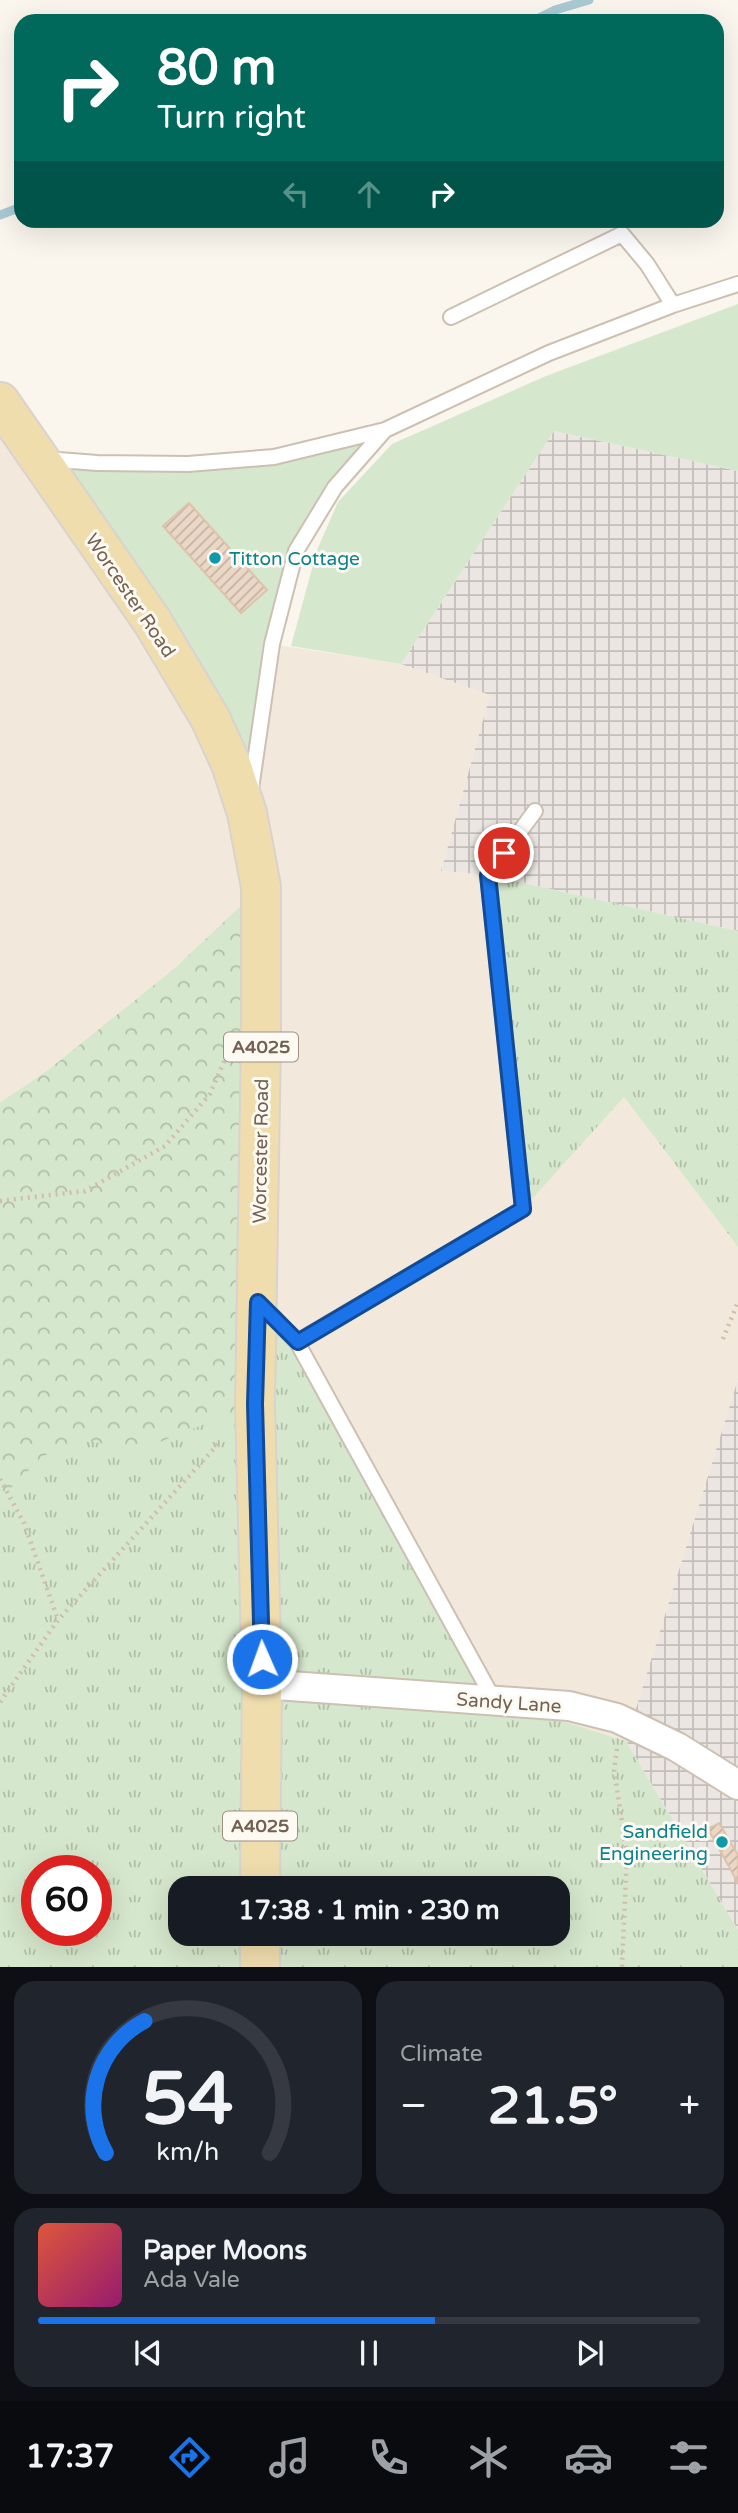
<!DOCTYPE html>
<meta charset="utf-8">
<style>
:root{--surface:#171b24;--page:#20242c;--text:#f1f3f6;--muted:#9ea1a6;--line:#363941;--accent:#1a73e8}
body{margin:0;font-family:"Varela Round",sans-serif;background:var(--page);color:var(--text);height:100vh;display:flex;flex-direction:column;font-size:26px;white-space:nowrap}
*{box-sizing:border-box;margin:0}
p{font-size:23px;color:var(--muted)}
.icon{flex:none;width:38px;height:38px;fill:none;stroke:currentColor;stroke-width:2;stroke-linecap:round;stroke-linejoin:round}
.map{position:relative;height:1967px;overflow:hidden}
.details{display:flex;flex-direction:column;gap:14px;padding:14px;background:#0d0f14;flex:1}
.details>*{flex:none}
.banner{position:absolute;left:14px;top:14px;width:710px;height:214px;border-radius:21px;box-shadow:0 7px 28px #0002;background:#00695c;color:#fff;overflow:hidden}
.speed{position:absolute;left:21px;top:1855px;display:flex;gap:14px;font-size:35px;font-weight:700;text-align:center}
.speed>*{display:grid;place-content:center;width:91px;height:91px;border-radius:50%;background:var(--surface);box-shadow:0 7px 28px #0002;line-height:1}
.speed .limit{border:10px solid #d22;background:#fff;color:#111}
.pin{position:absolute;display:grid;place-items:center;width:60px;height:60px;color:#fff;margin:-30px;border:4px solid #fff;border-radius:50%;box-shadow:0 2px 7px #0007}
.me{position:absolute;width:77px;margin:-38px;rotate:358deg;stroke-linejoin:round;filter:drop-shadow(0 0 5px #0008)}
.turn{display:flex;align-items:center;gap:24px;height:147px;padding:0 28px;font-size:32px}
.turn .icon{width:91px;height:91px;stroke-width:2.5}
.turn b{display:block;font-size:49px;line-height:60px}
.lanes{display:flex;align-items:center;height:66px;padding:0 28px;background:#0003;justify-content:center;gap:35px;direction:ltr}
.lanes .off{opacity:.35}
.big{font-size:52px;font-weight:700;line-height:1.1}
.details .card{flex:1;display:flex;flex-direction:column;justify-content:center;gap:10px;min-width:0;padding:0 24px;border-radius:21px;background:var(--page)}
.details .dial{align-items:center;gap:0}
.dial svg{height:182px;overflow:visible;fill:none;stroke:var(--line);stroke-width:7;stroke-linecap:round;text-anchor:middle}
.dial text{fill:var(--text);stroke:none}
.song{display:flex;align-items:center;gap:21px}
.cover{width:84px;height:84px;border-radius:10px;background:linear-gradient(135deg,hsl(10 70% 55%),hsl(320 70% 35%))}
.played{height:7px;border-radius:4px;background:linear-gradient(90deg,var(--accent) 60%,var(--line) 60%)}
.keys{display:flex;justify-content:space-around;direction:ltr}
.heat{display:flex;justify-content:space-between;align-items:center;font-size:38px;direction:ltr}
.details .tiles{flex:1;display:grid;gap:14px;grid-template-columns:1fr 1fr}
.card:last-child{grid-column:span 2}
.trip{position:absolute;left:168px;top:1876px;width:402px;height:70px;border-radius:21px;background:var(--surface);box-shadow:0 7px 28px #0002;font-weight:700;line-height:70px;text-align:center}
.tabs{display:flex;height:112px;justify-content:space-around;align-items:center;background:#090b0e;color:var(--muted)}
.tabs .icon{width:49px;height:49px}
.tabs .selected{color:var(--accent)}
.tabs b{font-size:32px;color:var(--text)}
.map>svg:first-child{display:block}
.residential{fill:#f2e9dc}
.industrial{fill:url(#industrial-grid)}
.grass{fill:url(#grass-tufts);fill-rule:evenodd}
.forest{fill:url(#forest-crowns)}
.garden{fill:#d5e7cc}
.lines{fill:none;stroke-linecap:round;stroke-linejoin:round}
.stream{stroke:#aacad3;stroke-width:9}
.building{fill:url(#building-hatch);stroke:#dec2aa;stroke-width:2}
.lane-casing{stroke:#ccc0b3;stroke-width:18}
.street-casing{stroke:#ccc0b3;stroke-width:32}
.primary-casing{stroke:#d8d3cf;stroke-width:42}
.path{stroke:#d2bdaa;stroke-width:4.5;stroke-dasharray:2 5;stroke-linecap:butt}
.lane{stroke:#fff;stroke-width:14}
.street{stroke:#fff;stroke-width:28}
.primary{stroke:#f0ddae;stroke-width:38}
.route-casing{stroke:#114b97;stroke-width:18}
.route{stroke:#1a73e8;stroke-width:12}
.culture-dot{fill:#0f9aa8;stroke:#fdfaf3;stroke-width:2.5}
.labels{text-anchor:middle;stroke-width:6;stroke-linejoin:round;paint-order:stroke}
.shield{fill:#fdfaf3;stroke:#9d8f82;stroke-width:2}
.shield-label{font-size:18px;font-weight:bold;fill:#746152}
.culture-label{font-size:19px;fill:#0d838f;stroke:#fdfaf3;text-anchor:start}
.street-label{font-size:19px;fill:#746152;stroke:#fdfaf3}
</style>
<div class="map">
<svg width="738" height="1967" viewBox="0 0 738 1967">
<defs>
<pattern id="industrial-grid" width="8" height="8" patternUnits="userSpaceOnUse" patternTransform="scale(1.75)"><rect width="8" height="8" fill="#ebe6e1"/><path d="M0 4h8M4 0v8" fill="none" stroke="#c3beb9"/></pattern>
<pattern id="grass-tufts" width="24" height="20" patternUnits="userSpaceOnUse" patternTransform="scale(1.75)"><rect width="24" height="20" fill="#d5e7cc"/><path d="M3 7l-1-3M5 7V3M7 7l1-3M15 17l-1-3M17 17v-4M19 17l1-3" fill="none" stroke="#b1bfa8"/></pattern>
<pattern id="forest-crowns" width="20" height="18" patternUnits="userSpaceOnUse" patternTransform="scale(1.75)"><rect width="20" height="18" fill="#d5e7cc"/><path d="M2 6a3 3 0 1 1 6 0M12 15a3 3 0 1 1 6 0" fill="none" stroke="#b1bfa8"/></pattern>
<pattern id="building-hatch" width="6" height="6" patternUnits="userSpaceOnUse" patternTransform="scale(1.75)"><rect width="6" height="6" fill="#ebd7c6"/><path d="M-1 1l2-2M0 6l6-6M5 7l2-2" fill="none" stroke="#c3b2a3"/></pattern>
</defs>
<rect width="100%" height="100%" fill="#fbf6ed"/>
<path class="residential" d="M0 402 272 644 401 664 490 695 441 871 488 875 523 1208 624 1097 738 1247V1379L626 1741 494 1700 258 1302 260 888 174 969 47 1071 0 1103Z"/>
<path class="industrial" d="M554 431 738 471V931L488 875 441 871 490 695 401 664Z
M738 1379V1930L626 1741Z"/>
<path class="grass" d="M488 875 738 931V1247L624 1097 523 1209Z
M261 887 258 1302 297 1342 494 1700 626 1741 738 1930V1967H0V1103L47 1071 174 969ZM37 1871H96V1930H37ZM180 1888H558V1934H180Z"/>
<path class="forest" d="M261 887 255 1404 140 1450 88 1441 43 1456 0 1499V1103L47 1071 174 969Z"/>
<path class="garden" d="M738 304V471L554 431 401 664 291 646 317 550 338 502 392 444 546 376Z
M385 430 296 551 247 813 38 458 274 457Z"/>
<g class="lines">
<path class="stream" d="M533 21 555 10 589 0
M0 215 21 207"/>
</g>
<path class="building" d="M189 503 267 590 241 613 163 526Z
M719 1823 738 1855V1883L708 1829Z"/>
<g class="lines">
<defs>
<path id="lane" d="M451 317 622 234 647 264 673 305
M46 459 97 463 188 464 274 457 385 430
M251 789 272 644 296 551 335 487 385 430 549 353 673 305 738 284
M264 1307 297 1342 494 1700
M297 1342 523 1209 488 875 535 811"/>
<path id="street" d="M262 1684 569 1706 617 1718 677 1747 738 1785"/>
<path id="primary" d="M0 402 152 621 210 718 231 764 247 813 261 887V1039L255 1404 262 1684 260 1888
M260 1967V1934"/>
</defs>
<use href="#lane" class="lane-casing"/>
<use href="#street" class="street-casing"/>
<use href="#primary" class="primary-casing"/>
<path class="path" d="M0 1201 85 1191 165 1146 210 1094 226 1057
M723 1339 738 1302
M0 1479 24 1523 58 1620
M0 1702 58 1620 221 1441
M617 1749 614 1770 627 1854 622 1967"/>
<use href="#lane" class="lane"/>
<use href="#street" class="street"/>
<use href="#primary" class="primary"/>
</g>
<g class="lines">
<defs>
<path id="route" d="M262 1659 255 1404 258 1302 298 1342 523 1209 488 875 504 853"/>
</defs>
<use href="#route" class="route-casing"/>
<use href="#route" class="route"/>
</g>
<g class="culture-dot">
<circle cx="215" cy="558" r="7"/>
<circle cx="722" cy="1842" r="7"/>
</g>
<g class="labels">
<g class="shield">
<rect x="224" y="1032.5" width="74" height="29" rx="5"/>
<rect x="223" y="1811.5" width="74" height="29" rx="5"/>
</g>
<g class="shield-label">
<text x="261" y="1053">A4025</text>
<text x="260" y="1832">A4025</text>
</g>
<g class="culture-label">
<text x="229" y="565">Titton Cottage</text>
<text x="708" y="1838" text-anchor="end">Sandfield<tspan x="708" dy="22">Engineering</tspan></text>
</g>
<g class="street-label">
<text transform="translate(131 595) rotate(56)" y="7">Worcester Road</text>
<text transform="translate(260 1151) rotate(-89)" y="7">Worcester Road</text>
<text transform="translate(509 1702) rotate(4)" y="7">Sandy Lane</text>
</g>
</g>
</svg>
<div class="speed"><div class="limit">60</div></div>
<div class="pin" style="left:504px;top:853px;background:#d93025"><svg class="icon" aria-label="arrive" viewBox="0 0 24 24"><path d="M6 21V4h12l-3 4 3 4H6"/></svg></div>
<svg class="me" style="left:262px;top:1659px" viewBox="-20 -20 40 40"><circle r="17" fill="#1a73e8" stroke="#fff" stroke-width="3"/><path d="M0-11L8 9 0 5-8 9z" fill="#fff"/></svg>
<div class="trip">17:38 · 1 min · 230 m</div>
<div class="banner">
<div class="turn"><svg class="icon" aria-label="right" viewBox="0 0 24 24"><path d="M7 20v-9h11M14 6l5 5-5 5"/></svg><div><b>80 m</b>Turn right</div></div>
<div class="lanes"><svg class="icon off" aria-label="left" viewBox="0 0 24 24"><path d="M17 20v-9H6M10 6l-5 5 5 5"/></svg><svg class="icon off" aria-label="ahead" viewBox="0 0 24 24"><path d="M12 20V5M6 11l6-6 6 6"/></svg><svg class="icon" aria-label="right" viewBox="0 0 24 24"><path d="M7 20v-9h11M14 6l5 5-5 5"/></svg></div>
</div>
</div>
<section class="details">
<div class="tiles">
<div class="card dial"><svg viewBox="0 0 100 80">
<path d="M14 69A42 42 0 1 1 86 69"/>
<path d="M14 69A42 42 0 0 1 31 11" stroke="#1a73e8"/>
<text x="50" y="56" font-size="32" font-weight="700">54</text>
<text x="50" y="72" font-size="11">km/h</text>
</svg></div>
<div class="card"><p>Climate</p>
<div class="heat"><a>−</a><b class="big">21.5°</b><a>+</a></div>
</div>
<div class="card">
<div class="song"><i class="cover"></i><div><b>Paper Moons</b><p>Ada Vale</p></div></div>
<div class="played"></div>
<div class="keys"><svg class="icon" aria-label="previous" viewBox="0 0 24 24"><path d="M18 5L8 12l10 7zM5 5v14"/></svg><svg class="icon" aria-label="pause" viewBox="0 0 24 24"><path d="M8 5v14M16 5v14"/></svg><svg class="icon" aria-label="next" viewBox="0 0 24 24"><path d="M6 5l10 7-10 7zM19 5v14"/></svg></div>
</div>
</div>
</section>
<nav class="tabs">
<b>17:37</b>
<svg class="icon selected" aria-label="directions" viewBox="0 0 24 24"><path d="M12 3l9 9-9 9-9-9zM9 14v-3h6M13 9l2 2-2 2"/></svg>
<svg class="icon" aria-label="music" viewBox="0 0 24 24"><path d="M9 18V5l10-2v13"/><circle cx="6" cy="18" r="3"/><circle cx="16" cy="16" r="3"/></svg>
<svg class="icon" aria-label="phone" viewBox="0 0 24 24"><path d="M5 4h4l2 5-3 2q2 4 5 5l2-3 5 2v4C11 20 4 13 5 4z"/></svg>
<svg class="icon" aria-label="climate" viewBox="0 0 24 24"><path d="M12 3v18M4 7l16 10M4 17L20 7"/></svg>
<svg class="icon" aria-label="car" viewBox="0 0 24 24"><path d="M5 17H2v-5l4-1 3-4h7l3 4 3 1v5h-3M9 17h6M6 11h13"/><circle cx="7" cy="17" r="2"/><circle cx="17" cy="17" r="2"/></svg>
<svg class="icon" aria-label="filters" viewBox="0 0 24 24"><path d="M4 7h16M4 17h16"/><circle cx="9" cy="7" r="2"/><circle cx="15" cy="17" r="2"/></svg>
</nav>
